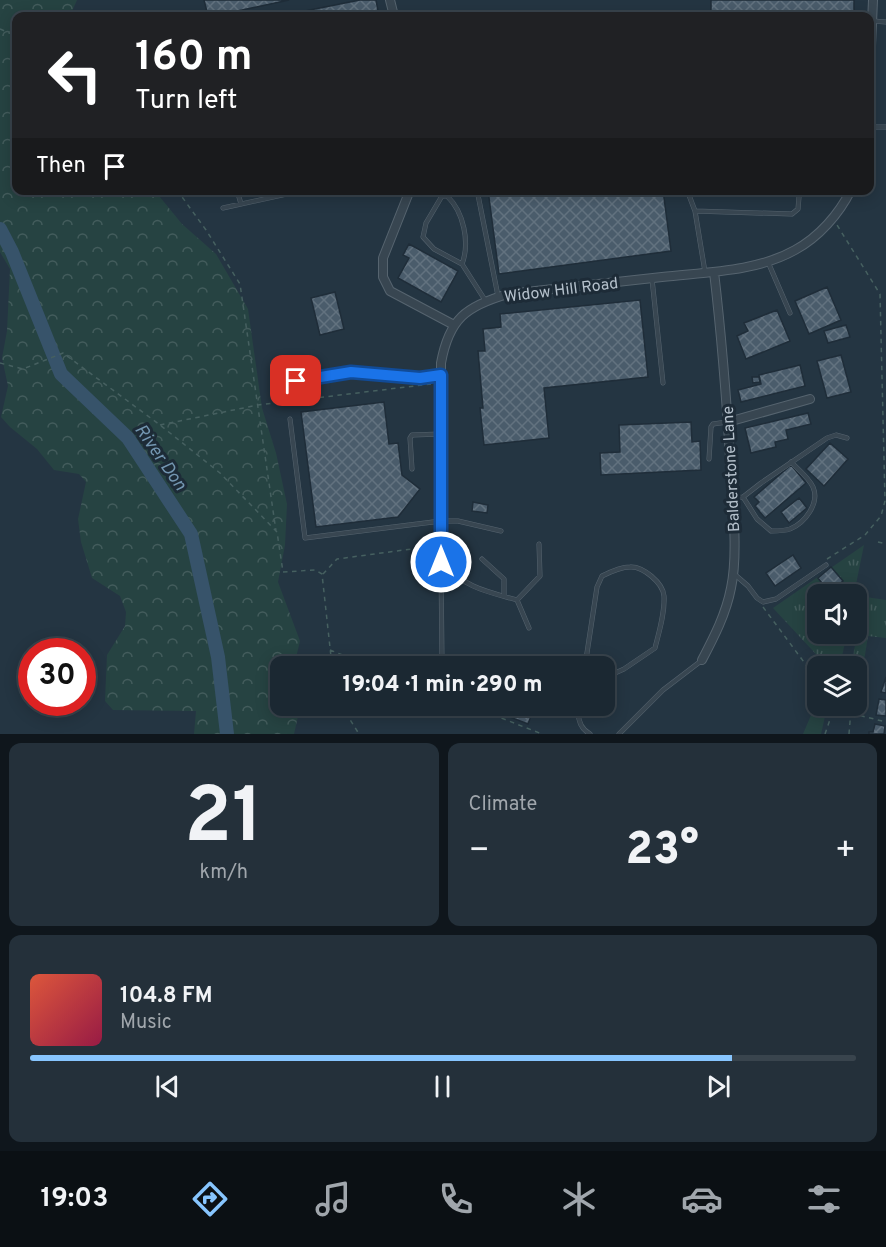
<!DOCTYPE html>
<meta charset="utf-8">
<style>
:root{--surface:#1b2832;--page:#24303a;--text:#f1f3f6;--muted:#a0a6ac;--line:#39444d;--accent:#87c5fe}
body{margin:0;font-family:Overpass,sans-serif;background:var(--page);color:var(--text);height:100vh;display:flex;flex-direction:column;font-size:22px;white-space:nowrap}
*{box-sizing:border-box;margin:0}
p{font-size:20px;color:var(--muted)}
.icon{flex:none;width:33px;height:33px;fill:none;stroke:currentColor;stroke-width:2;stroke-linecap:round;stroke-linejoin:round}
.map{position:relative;height:734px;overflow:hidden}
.details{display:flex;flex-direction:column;gap:9px;padding:9px;background:#0f161c;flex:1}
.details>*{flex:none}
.guide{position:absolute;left:12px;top:12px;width:862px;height:183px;border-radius:12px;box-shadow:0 3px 15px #0003,0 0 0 2px var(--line);background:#202124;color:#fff;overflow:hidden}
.buttons{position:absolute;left:807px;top:584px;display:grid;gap:12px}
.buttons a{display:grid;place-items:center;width:60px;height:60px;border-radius:12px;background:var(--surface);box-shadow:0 3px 15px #0003,0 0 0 2px var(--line);font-size:30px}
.speed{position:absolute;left:18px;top:638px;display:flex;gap:12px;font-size:30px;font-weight:700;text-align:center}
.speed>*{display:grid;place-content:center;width:78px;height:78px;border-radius:50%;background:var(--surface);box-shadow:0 3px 15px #0003,0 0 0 2px var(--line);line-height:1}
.speed .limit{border:9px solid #d22;background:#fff;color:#111}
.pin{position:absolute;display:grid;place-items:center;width:51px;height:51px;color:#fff;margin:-26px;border-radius:12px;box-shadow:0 3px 9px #0006}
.me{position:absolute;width:66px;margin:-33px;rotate:0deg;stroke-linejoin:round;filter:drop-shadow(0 0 4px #0008)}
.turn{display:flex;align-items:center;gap:21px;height:126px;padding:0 24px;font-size:27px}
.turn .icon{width:78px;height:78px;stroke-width:2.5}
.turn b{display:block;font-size:42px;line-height:51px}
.then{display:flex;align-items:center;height:57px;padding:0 24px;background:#0003;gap:12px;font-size:22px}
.big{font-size:45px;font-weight:800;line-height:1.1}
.details .tile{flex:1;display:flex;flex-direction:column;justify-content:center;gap:9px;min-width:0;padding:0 21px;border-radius:12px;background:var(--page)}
.details .dial{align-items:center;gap:0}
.dial b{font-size:78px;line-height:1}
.song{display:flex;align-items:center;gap:18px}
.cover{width:72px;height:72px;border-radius:9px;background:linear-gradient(135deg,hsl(10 70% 55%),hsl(340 70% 35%))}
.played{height:6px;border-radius:3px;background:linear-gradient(90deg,var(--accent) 85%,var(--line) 85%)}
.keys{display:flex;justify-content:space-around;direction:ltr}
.heat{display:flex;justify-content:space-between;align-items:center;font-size:33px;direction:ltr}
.details .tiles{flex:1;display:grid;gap:9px;grid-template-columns:1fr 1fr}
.tile:last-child{grid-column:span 2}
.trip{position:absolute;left:270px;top:656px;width:345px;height:60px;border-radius:12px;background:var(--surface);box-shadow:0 3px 15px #0003,0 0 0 2px var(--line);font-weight:800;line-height:60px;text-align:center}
.menu{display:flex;height:96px;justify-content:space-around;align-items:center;background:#0b1014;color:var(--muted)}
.menu .icon{width:42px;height:42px}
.menu .current{color:var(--accent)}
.menu b{font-size:27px;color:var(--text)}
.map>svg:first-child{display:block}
.forest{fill:url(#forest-crowns)}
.park{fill:url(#park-tufts)}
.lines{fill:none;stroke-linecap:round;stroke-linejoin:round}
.river{stroke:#37536a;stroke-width:14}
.building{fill:url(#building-cross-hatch);stroke:#1f2d39;stroke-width:1.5}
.lane-casing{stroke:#56646f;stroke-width:5}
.street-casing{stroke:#56646f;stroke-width:10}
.path{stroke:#466060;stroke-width:1.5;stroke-dasharray:4.5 4.5;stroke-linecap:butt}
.lane{stroke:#384651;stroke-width:4}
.street{stroke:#384651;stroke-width:8}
.route-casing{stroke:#114b97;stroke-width:15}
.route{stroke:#1a73e8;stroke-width:10}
.labels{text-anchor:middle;stroke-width:6;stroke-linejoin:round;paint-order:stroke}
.street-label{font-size:16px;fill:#b5c1cc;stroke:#1d2b37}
.water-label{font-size:18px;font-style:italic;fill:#7396b1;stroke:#1d2b37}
</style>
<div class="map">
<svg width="886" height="734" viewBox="0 0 886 734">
<defs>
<pattern id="forest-crowns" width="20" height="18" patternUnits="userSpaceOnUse" patternTransform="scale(1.5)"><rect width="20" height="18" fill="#264342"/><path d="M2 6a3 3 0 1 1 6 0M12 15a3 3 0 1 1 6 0" fill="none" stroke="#435c5c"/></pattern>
<pattern id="park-tufts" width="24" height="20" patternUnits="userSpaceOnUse" patternTransform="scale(1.5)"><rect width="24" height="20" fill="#264342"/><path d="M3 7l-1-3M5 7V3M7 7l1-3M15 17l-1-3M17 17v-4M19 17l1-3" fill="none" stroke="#435c5c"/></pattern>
<pattern id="building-cross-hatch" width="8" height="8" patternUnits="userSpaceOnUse" patternTransform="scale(1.5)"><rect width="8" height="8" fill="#4a5c6b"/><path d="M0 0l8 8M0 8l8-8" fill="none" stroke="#62727f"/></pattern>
</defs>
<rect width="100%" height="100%" fill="#243542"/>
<path class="forest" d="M0 0H77L70 16H16V190L155 191 182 224 216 254 248 309 262 408 276 453 287 504 285 545 278 582 300 641 294 666H280V705H298L299 712 294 734H194L196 711 113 710 105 701 107 655 125 626 126 612 120 596 92 578 81 542 78 519 86 482 79 474 54 470 37 449 10 427 1 417 8 386 2 358 7 331 10 269 0 252Z"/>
<path class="park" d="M864 545 854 594H818V633H847L840 666H827L773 608Z
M866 597 886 600V638L868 636 857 705 856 666H853L854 650Z
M826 712 821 734H803L812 713Z"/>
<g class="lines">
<path class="river" d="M0 229 12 252 61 374 128 438 191 534 218 657 227 734"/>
</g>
<path class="building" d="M204 0H289L214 16H208Z
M360 0H376L379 16H280Z
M711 0H854V16H711Z
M488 190H663L671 251 499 274Z
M409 244 458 271 441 302 398 278 409 258 403 255Z
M827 287 841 320 809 334 795 301Z
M335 292 344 329 320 335 311 298Z
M640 300 648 377 544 388 549 438 484 445 480 408H483L478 351H485L483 329 501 327 500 314Z
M777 310 790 341 746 359 737 336 748 331 744 323Z
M846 325 850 337 828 343 824 331Z
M841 355 851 392 827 398 817 361Z
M800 365 805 386 741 402 738 390 761 384 759 375Z
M752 377H759L760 382 753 383Z
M384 402 389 444 398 443 402 475 420 489 398 517 316 527 301 412Z
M808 413 811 424 786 430 788 439 775 442 776 447 751 453 745 428Z
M691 422 692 442 700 441 701 470 601 475 600 453 620 452 619 425Z
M830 443 848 459 824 486 806 469Z
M791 465 806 483 765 518 755 506 759 502 754 497Z
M799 498 807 508 789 523 781 512Z
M473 502 488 505 487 513 472 511Z
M793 555 801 568 775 586 766 573Z
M831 567 843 581 829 592 818 578Z
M886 677V693L881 692Z
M879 699 886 700V716L876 715Z
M479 705H526L534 708 528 724Z
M875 724 885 726 884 734H869V732H873Z"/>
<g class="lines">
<defs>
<path id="lane" d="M873 21 886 22
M870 127H886
M237 190 241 204
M477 190 498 296
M687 190 695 211 705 272
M223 208 305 190
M695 211 792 214 798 209 799 197
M768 262 790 313
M462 264C470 243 464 212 447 196H442L426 223 423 237 434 249 462 264 485 300
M652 279 663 383
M277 384 351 372 420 378 440 375
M290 419 305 538 441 521H458L501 531
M709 459 711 427 713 424 727 422
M412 469 410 438 412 435 441 434
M743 497 761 483 827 438 836 435 847 438
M733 498 743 497 757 519 771 531C777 531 784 531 790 529 805 523 820 503 813 487 809 478 798 469 791 462
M482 559 504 579V596
M441 563 442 663 449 666
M442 563C466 588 485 591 517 600L540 576 539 544
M733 573 748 586 757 598 763 602 776 599 826 565
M517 600 529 628
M585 666 597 587 602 576C610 572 621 567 630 567 643 566 663 583 664 596 665 613 659 632 655 648L624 669 604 678
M579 705C577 717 579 728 590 734
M619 734 663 690 701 661"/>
<path id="street" d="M390 0 394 16
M870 69 873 0
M410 190 383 258V277L390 291 454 325
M728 422 810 399
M441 562V363C449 319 466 306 508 294 559 288 611 283 662 277 706 272 756 272 795 250 819 237 839 214 851 190
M702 660C714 637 726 614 731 588 738 556 733 507 731 473 727 406 722 339 714 272"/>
</defs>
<use href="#lane" class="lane-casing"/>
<use href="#street" class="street-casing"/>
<path class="path" d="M0 29 16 36
M177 190 206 230 240 284 276 531
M0 363 23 369 63 353 160 425 220 473 277 532 283 572 315 570 322 574 332 666
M160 425 258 405 431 384
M878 542 886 544
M827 559 865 535 881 516 885 501 880 294 837 225
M323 574 337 559 434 546
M763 607 818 681
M330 650 370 666
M341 705 359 734
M468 705 542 734
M846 705 858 715 886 722
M825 734 835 705
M849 734 851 710"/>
<use href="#lane" class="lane"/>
<use href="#street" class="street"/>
</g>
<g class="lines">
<defs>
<path id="route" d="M296 381 351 372 420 378 441 375V562"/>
</defs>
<use href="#route" class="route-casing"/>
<use href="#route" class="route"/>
</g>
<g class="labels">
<g class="street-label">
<text transform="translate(561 289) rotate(-7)" y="6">Widow Hill Road</text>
<text transform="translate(730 469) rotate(-93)" y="6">Balderstone Lane</text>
</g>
<g class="water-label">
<text transform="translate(161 457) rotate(55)" y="6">River Don</text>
</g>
</g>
</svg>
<div class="buttons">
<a><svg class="icon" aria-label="sound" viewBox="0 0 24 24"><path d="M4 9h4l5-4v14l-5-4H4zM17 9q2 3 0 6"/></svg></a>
<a><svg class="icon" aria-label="layers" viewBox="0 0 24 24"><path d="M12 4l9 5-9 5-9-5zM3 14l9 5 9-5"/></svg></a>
</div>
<div class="speed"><div class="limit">30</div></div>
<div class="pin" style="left:296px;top:381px;background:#d93025"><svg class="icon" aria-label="arrive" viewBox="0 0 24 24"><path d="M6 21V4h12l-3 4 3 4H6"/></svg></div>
<svg class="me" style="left:441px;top:562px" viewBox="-20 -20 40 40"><circle r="17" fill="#1a73e8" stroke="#fff" stroke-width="3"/><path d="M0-11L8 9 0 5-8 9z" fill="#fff"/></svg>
<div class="trip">19:04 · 1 min · 290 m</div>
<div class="guide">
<div class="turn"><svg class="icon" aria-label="left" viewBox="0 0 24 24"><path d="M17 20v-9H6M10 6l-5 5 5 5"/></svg><div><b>160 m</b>Turn left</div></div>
<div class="then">Then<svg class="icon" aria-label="arrive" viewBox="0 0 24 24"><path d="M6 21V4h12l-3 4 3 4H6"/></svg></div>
</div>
</div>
<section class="details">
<div class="tiles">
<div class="tile dial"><b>21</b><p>km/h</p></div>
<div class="tile"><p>Climate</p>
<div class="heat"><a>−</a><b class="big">23°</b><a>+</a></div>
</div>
<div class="tile">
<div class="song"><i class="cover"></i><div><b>104.8 FM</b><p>Music</p></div></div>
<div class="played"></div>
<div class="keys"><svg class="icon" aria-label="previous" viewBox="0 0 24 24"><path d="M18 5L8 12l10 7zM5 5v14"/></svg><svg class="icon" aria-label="pause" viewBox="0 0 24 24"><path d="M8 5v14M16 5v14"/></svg><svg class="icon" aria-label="next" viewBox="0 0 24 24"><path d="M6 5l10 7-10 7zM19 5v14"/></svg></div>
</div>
</div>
</section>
<nav class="menu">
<b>19:03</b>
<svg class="icon current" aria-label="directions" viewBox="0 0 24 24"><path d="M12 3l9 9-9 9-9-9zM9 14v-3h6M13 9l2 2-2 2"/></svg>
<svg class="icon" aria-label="music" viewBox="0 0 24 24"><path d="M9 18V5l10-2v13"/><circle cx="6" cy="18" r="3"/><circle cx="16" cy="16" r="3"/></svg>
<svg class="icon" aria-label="phone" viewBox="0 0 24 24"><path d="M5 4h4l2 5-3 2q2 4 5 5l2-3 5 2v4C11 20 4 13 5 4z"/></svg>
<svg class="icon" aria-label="climate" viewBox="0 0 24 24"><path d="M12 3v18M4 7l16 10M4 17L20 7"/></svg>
<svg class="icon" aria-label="car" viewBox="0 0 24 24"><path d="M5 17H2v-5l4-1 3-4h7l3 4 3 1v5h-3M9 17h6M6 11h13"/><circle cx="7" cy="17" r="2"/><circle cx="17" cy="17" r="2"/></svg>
<svg class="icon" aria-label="filters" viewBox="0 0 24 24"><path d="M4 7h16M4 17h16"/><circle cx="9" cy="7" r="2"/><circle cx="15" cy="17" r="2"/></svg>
</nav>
